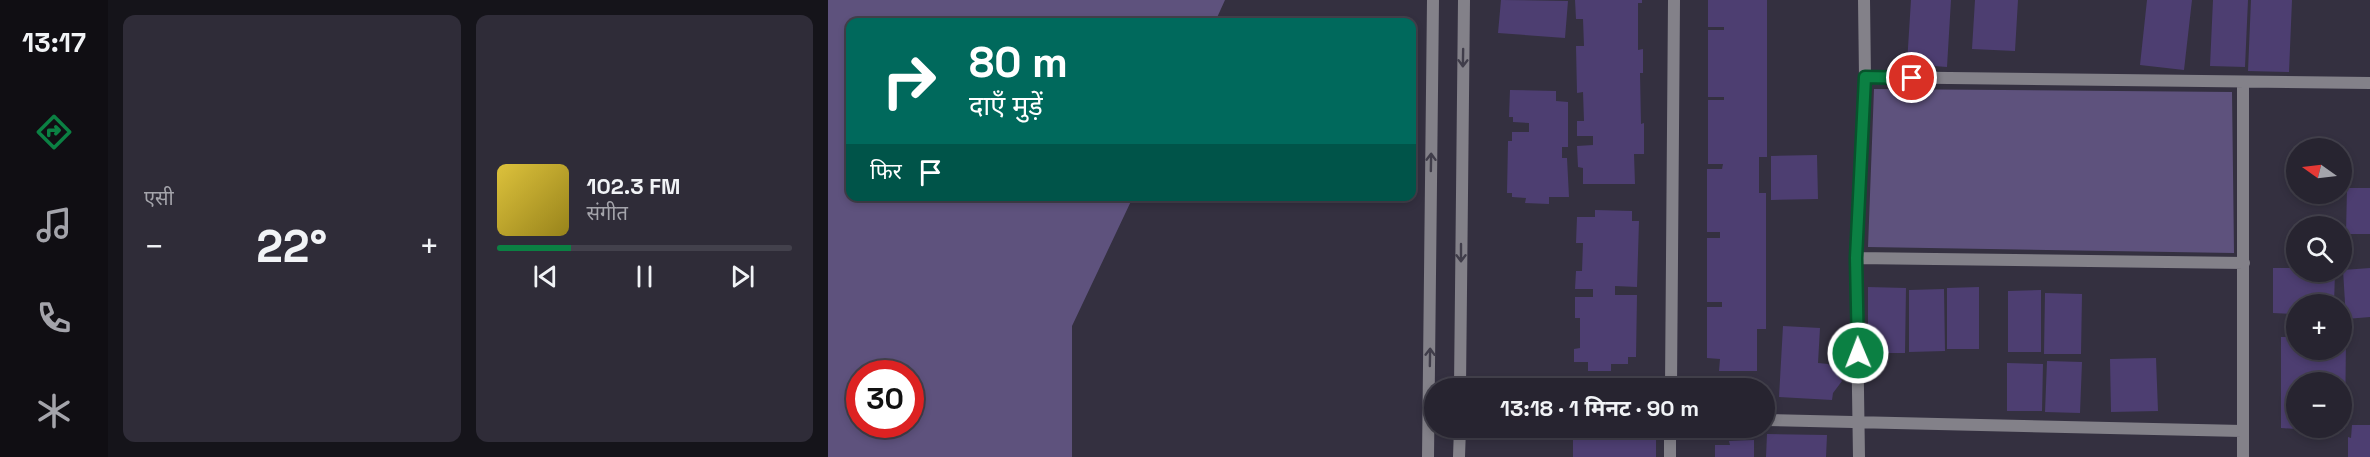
<!DOCTYPE html>
<html lang="hi">
<meta charset="utf-8">
<style>
:root{--surface:#272430;--page:#2f2c38;--text:#f1f3f6;--muted:#a4a4ab;--line:#43414c;--accent:#0b8043}
body{margin:0;font-family:"Space Grotesk","Noto Sans Devanagari",sans-serif;background:var(--page);color:var(--text);height:100vh;display:flex;flex-direction:column;font-size:22px;white-space:nowrap}
*{box-sizing:border-box;margin:0}
p{font-size:20px;color:var(--muted)}
.icon{flex:none;width:33px;height:33px;fill:none;stroke:currentColor;stroke-width:2;stroke-linecap:round;stroke-linejoin:round}
.map{position:relative;flex:1;overflow:hidden}
.drawer{display:flex;flex-direction:column;gap:15px;padding:15px;background:#15141a;width:720px}
.drawer>*{flex:none}
.top-card{position:absolute;left:18px;top:18px;width:570px;height:183px;border-radius:12px;box-shadow:0 3px 9px #0003,0 0 0 2px var(--line);background:#00695c;color:#fff;overflow:hidden}
.needle{width:39px;rotate:284deg}
.tools{position:absolute;left:1458px;top:138px;display:grid;gap:12px}
.tools a{display:grid;place-items:center;width:66px;height:66px;border-radius:50%;background:var(--surface);box-shadow:0 3px 9px #0003,0 0 0 2px var(--line);font-size:30px}
.speed{position:absolute;left:18px;top:360px;display:flex;gap:12px;font-size:30px;font-weight:700;text-align:center}
.speed>*{display:grid;place-content:center;width:78px;height:78px;border-radius:50%;background:var(--surface);box-shadow:0 3px 9px #0003,0 0 0 2px var(--line);line-height:1}
.speed .limit{border:9px solid #d22;background:#fff;color:#111}
.pin{position:absolute;display:grid;place-items:center;width:51px;height:51px;color:#fff;margin:-26px;border:3px solid #fff;border-radius:50%;box-shadow:0 2px 6px #0007}
.me{position:absolute;width:66px;margin:-33px;rotate:359deg;stroke-linejoin:round;filter:drop-shadow(0 0 4px #0008)}
.turn{display:flex;align-items:center;gap:21px;height:126px;padding:0 24px;font-size:27px}
.turn .icon{width:78px;height:78px;stroke-width:2.5}
.turn b{display:block;font-size:42px;line-height:51px}
.then{display:flex;align-items:center;height:57px;padding:0 24px;background:#0003;gap:12px;font-size:22px}
.big{font-size:45px;font-weight:700;line-height:1.1}
.drawer .card{flex:1;display:flex;flex-direction:column;justify-content:center;gap:9px;min-width:0;padding:0 21px;border-radius:12px;background:var(--page)}
.song{display:flex;align-items:center;gap:18px}
.cover{width:72px;height:72px;border-radius:9px;background:linear-gradient(135deg,hsl(50 70% 55%),hsl(50 70% 35%))}
.played{height:6px;border-radius:3px;background:linear-gradient(90deg,var(--accent) 25%,var(--line) 25%)}
.keys{display:flex;justify-content:space-around;direction:ltr}
.heat{display:flex;justify-content:space-between;align-items:center;font-size:33px;direction:ltr}
.drawer .tiles{flex:1;display:grid;gap:15px;grid-template-columns:repeat(2,1fr)}
.trip{position:absolute;left:596px;top:378px;width:351px;height:60px;border-radius:30px;background:var(--surface);box-shadow:0 3px 9px #0003,0 0 0 2px var(--line);font-weight:700;line-height:60px;text-align:center}
main{display:flex;flex:1;min-height:0}
.menu{display:flex;flex-direction:column;width:108px;justify-content:space-around;align-items:center;background:#100e13;color:var(--muted)}
.menu .icon{width:42px;height:42px}
.menu .selected{color:var(--accent)}
.menu b{font-size:27px;color:var(--text)}
.map>svg:first-child{display:block}
.green{fill:#5e527d;fill-rule:evenodd}
.building{fill:#4d3e71}
.lines{fill:none;stroke-linecap:round;stroke-linejoin:round}
.minor{stroke:#838189;stroke-width:12}
.oneway{stroke:#403d4a}
.route-casing{stroke:#07532c;stroke-width:15}
.route{stroke:#0b8043;stroke-width:10}
</style>
<main>
<nav class="menu">
<b>13:17</b>
<svg class="icon selected" aria-label="directions" viewBox="0 0 24 24"><path d="M12 3l9 9-9 9-9-9zM9 14v-3h6M13 9l2 2-2 2"/></svg>
<svg class="icon" aria-label="music" viewBox="0 0 24 24"><path d="M9 18V5l10-2v13"/><circle cx="6" cy="18" r="3"/><circle cx="16" cy="16" r="3"/></svg>
<svg class="icon" aria-label="phone" viewBox="0 0 24 24"><path d="M5 4h4l2 5-3 2q2 4 5 5l2-3 5 2v4C11 20 4 13 5 4z"/></svg>
<svg class="icon" aria-label="climate" viewBox="0 0 24 24"><path d="M12 3v18M4 7l16 10M4 17L20 7"/></svg>
</nav>
<section class="drawer">
<div class="tiles">
<div class="card"><p>एसी</p>
<div class="heat"><a>−</a><b class="big">22°</b><a>+</a></div>
</div>
<div class="card">
<div class="song"><i class="cover"></i><div><b>102.3 FM</b><p>संगीत</p></div></div>
<div class="played"></div>
<div class="keys"><svg class="icon" aria-label="previous" viewBox="0 0 24 24"><path d="M18 5L8 12l10 7zM5 5v14"/></svg><svg class="icon" aria-label="pause" viewBox="0 0 24 24"><path d="M8 5v14M16 5v14"/></svg><svg class="icon" aria-label="next" viewBox="0 0 24 24"><path d="M6 5l10 7-10 7zM19 5v14"/></svg></div>
</div>
</div>
</section>
<div class="map">
<svg width="1542" height="457" viewBox="0 0 1542 457">
<rect width="100%" height="100%" fill="#343040"/>
<path class="green" d="M0 0H397L387 22H22V196L305 197 244 326V457H0ZM32 374H82V424H32Z
M1046 89 1404 92 1406 253 1040 247Z"/>
<path class="building" d="M673 0 740 1 737 38 670 33Z
M747 0H814V3H810V50L815 49V73H812L813 124 816 123V154H806L807 184H755V168L750 167 749 146 765 145V136H749V121H756L755 92 749 93 748 46H756L755 19H748Z
M880 0H939V157H931V193H938V329H929V371H891L892 359 879 358V307H894V302H879V238H892V232H879V169H894L895 164H880V100H896V97H880V30H896V27H880Z
M1083 0H1123L1119 67 1079 64Z
M1147 0H1190L1187 51 1144 49Z
M1319 0H1364L1356 70 1312 65Z
M1385 0H1420L1417 67 1382 66Z
M1423 0H1464L1461 72 1420 71Z
M682 90 728 91V101L740 102V147H734V158H739L741 197H721V204L697 203 698 198 684 197V193H679L680 141H684V132H701V123L685 122V117H681Z
M989 155 990 199 943 200V156Z
M1519 188H1542V234H1518Z
M767 210 804 211V221H811L809 287 787 286V295H809L808 357H800V364H783V371H760V362H746V349L752 348V318H747V297H765V289H747L748 271H754L755 243H748L749 217H767Z
M1445 268H1468V272H1507L1506 304H1468V314L1445 313Z
M1542 268V317L1518 319 1515 270Z
M1040 287 1078 288 1077 353H1040Z
M1151 287V349H1119V288Z
M1116 289 1117 351 1081 352V290Z
M1213 290V352H1180V291Z
M1217 293 1254 294 1253 354H1216Z
M955 326 992 328 990 363 1000 364 1014 381 1005 393 1004 400 951 397Z
M1453 337H1468V350H1514V337H1518L1517 429H1514V382H1468V429L1453 428Z
M1328 358 1330 411 1283 412 1282 359Z
M1219 361 1254 362 1252 413 1217 412Z
M1179 363 1215 364 1214 411H1179Z
M1524 425H1542V457H1520V437L1523 438Z
M939 434 999 435 998 457H938Z
M745 439 828 440V457H745Z
M926 440V457H887V445H902L901 441Z"/>
<g class="lines">
<path class="minor" d="M1037 77 1542 83
M1028 258 1416 263
M632 388 636 0
M843 388 846 0
M936 420 1414 431
M600 457 605 0
M631 457 632 428
M842 457V428
M1031 457 1028 258 1037 77 1036 0
M1415 457V83"/>
</g>
<defs><path id="oneway-shaft" d="M-6 0H5M1.5-3L5.5 0L1.5 3" fill="none" stroke-width="1.6" stroke-linecap="round" stroke-linejoin="round" transform="scale(1.5)"/></defs>
<g class="oneway">
<use href="#oneway-shaft" transform="translate(635 58) rotate(91)"/>
<use href="#oneway-shaft" transform="translate(603 162) rotate(-89)"/>
<use href="#oneway-shaft" transform="translate(633 253) rotate(90)"/>
<use href="#oneway-shaft" transform="translate(602 357) rotate(-89)"/>
</g>
<g class="lines">
<defs>
<path id="route" d="M1030 353 1028 258 1037 77 1084 78"/>
</defs>
<use href="#route" class="route-casing"/>
<use href="#route" class="route"/>
</g>
</svg>
<div class="tools">
<a><svg class="needle" viewBox="-14 -14 28 28"><path d="M0-13l5 13h-10z" fill="#e53935"/><path d="M0 13l5-13h-10z" fill="#a4a4ab"/></svg></a>
<a><svg class="icon" aria-label="search" viewBox="0 0 24 24"><circle cx="10" cy="10" r="6"/><path d="M15 15l6 6"/></svg></a>
<a>+</a>
<a>−</a>
</div>
<div class="speed"><div class="limit">30</div></div>
<div class="pin" style="left:1084px;top:78px;background:#d93025"><svg class="icon" aria-label="arrive" viewBox="0 0 24 24"><path d="M6 21V4h12l-3 4 3 4H6"/></svg></div>
<svg class="me" style="left:1030px;top:353px" viewBox="-20 -20 40 40"><circle r="17" fill="#0b8043" stroke="#fff" stroke-width="3"/><path d="M0-11L8 9 0 5-8 9z" fill="#fff"/></svg>
<div class="trip">13:18 · 1 मिनट · 90 m</div>
<div class="top-card">
<div class="turn"><svg class="icon" aria-label="right" viewBox="0 0 24 24"><path d="M7 20v-9h11M14 6l5 5-5 5"/></svg><div><b>80 m</b>दाएँ मुड़ें</div></div>
<div class="then">फिर<svg class="icon" aria-label="arrive" viewBox="0 0 24 24"><path d="M6 21V4h12l-3 4 3 4H6"/></svg></div>
</div>
</div>
</main>
